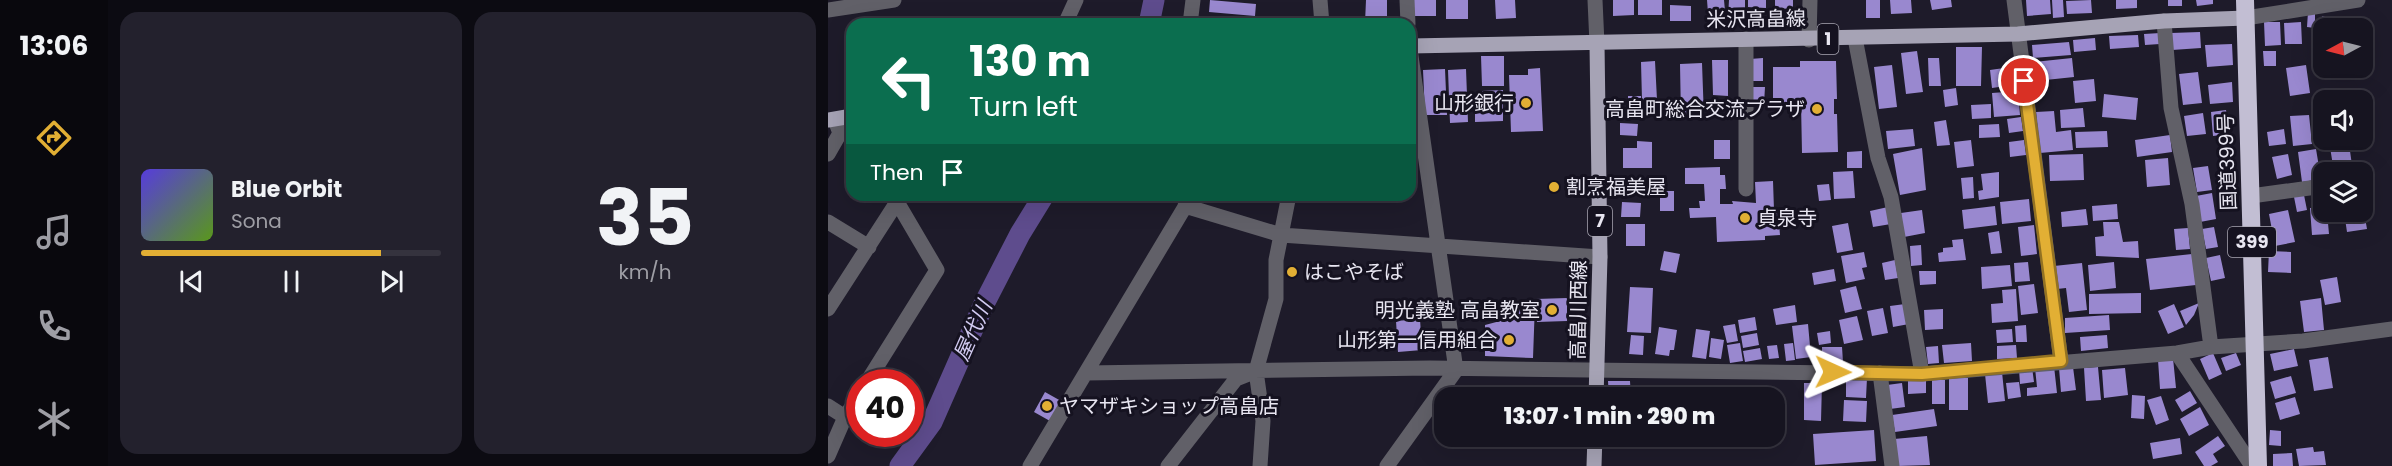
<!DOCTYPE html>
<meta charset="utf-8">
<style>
:root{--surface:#161420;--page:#23212d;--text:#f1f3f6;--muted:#9e9ea5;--line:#35333e;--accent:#e2af34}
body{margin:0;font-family:Poppins,"Noto Sans JP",sans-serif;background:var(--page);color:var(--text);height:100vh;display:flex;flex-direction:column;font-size:22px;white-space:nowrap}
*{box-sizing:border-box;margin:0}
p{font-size:20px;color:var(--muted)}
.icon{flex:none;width:33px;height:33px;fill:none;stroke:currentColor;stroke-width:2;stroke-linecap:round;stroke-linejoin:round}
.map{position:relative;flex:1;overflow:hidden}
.panel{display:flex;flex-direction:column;gap:12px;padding:12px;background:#0c0b12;width:720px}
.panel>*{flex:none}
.hud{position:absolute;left:18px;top:18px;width:570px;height:183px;border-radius:18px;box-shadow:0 6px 24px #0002,0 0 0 2px var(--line);background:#0b6e4f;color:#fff;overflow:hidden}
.needle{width:39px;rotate:263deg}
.controls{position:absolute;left:1485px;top:18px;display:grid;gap:12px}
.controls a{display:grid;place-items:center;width:60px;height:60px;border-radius:12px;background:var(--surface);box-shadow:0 6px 24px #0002,0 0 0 2px var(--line);font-size:30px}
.speed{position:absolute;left:18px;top:369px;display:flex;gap:12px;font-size:30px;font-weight:700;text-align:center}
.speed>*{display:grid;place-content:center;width:78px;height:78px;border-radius:50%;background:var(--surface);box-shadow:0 6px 24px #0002,0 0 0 2px var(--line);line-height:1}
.speed .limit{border:9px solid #d22;background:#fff;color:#111}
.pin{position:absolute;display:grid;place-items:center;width:51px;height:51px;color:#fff;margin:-26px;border:3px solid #fff;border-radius:50%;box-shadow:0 2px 6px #0007}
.me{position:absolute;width:66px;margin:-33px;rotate:91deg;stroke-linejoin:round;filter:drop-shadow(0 0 4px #0008)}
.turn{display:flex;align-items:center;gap:21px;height:126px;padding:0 24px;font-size:27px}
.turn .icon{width:78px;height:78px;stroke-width:2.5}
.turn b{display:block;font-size:42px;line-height:51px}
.then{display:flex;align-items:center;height:57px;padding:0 24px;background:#0003;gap:12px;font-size:22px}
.panel .widget{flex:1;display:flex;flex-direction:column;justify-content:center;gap:9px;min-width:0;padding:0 21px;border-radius:18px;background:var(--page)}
.panel .dial{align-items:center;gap:0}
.dial b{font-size:78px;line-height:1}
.song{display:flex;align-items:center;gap:18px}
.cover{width:72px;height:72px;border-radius:9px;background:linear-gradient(135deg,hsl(250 70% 55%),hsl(90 70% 35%))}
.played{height:6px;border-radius:3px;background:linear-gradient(90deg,var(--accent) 80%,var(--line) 80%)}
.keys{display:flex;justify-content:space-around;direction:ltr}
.panel .tiles{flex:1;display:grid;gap:12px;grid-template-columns:repeat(2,1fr)}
.trip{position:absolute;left:606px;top:387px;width:351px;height:60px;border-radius:18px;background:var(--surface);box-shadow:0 6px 24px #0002,0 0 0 2px var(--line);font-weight:800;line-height:60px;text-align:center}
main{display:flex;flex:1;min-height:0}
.dock{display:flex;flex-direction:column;width:108px;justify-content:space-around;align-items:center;background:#09080d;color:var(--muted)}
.dock .icon{width:42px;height:42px}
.dock .current{color:var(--accent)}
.dock b{font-size:27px;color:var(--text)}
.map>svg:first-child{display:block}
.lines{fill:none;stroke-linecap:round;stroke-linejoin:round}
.river{stroke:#5e4c8d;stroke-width:21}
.building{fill:#9988cf}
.minor{stroke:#616068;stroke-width:15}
.major{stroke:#a6a3b5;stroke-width:15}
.highway{stroke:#c2bed3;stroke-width:18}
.route-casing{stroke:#937222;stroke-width:15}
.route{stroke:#e2af34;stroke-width:10}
.poi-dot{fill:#e2af34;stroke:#151220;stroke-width:2}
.labels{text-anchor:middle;stroke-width:6;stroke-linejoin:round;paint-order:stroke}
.shield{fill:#151220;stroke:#a9a6b2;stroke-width:1.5}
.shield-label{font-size:18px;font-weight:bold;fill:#e8e6f1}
.street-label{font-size:20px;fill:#e8e6f1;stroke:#151220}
.poi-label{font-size:20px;fill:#e8e6f1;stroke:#151220;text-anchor:end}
.water-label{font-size:21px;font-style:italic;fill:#d1caf0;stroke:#151220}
</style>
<main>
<nav class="dock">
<b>13:06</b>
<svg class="icon current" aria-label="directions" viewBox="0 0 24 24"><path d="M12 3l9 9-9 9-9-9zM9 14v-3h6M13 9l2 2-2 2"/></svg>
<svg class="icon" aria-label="music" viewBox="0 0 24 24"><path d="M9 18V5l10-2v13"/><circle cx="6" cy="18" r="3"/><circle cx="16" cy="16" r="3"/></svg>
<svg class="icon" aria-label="phone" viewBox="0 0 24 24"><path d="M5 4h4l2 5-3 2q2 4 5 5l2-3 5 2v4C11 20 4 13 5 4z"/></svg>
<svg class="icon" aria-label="climate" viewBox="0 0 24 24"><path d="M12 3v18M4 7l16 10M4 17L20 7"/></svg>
</nav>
<section class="panel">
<div class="tiles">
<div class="widget">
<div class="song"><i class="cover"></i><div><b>Blue Orbit</b><p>Sona</p></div></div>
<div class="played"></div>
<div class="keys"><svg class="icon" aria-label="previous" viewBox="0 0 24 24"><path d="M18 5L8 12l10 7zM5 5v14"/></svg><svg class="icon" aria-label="pause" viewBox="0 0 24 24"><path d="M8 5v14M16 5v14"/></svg><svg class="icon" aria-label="next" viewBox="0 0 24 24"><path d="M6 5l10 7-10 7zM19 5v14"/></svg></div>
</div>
<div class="widget dial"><b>35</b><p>km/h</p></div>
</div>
</section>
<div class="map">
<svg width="1564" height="466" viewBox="0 0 1564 466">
<rect width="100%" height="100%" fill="#1e1b2a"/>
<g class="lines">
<path class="river" d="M321 24 326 0
M72 466 104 422 155 306 192 234 216 195"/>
</g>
<path class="building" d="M382 0 428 4 427 16 381 12Z
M538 0H559V23H537Z
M586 0H608V16H586Z
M618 0H640V19H618Z
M667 0H687L688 18 668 19Z
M785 0H806V15L785 16Z
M810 0H834V15H810Z
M879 0H896L897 11 880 13Z
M901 0H917V17H900Z
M920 0H938V8L920 7Z
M947 0H965V9L947 8Z
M1038 0H1052V18H1038Z
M1062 0H1083L1084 13 1063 14Z
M1102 0H1123L1124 7 1104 10Z
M1198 0H1222L1223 14 1199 16Z
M1224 0H1235L1236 17 1225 18Z
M1263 0 1264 13 1239 14 1238 1Z
M1288 0H1309V8L1288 9Z
M1340 0H1354V6H1340Z
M1368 0H1385V4L1369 6Z
M842 5 863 6V21H842Z
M1480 12H1487V28L1479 27Z
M1494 16H1509L1510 28H1494Z
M1436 22H1452L1453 45 1437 46Z
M1473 22 1474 44H1457L1456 23Z
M1372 32 1373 48 1344 50 1343 33Z
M1332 33V44L1317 45 1316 34Z
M1310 35 1311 47 1282 49 1281 36Z
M1267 38 1268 50 1246 52 1245 40Z
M1241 42 1243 55 1205 58 1204 45Z
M1404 44 1405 65 1379 67 1377 45Z
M1128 47H1154L1153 86H1128Z
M1089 51 1095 92 1078 94 1073 53Z
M1435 51H1448V66H1436Z
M653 56H676V86H654Z
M935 58V81H923L922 59Z
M1100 58H1111L1113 86H1101Z
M1244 58 1246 77 1208 81 1206 62Z
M884 60H900V96L885 95Z
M827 61 829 100H814L813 62Z
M972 61H1008L1009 99H1006V114H1009L1010 152 974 153 973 103 950 104V101H945V67H972Z
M874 63 876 118H853L852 64Z
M1064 65 1069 107 1051 109 1046 67Z
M1478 65 1482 93 1462 96 1458 68Z
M1183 67 1185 85 1164 88 1162 70Z
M712 68 715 131 683 132 681 75H700V69Z
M617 69 619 115H597L595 70Z
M638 69 640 122 622 123 620 70Z
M1370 72 1374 103 1355 105 1351 74Z
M1266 79 1268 101 1247 103 1245 81Z
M1404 82 1405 102 1382 104 1380 85Z
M922 87H937L936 104H922Z
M1128 88 1130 105 1117 107 1115 90Z
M675 90V121L647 122V105H654V91Z
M1190 91 1192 115 1166 117 1164 93Z
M1276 94 1310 98 1308 120 1274 117Z
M800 96H813L812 120H800Z
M1163 104V118L1144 119 1143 105Z
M1255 108 1257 127 1233 128 1232 110Z
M1398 110 1401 134 1385 136 1383 112Z
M1226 111 1228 132 1243 130 1245 150 1212 153 1208 112Z
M1375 113 1378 134 1359 136 1356 116Z
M1481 115 1484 144 1465 146 1462 116Z
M1193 117 1195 131 1181 133 1179 119Z
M1118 120 1122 145 1109 146 1106 122Z
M792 123 810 124 809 136 792 135Z
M1171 124 1172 137 1151 138V125Z
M1085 129 1087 146 1060 149 1058 131Z
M1456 129 1458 144 1441 146 1439 132Z
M1279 131 1280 147 1248 148 1247 132Z
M1342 135 1344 152 1309 157 1307 140Z
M886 140H902V159H886Z
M1143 140 1146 166 1129 168 1126 142Z
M1196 140 1198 155 1182 157 1181 142Z
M809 141 824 142V168H795V148H809Z
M1521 144 1525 172H1506L1502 147Z
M1094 148 1098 190 1072 195 1065 154Z
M1488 149 1493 179 1474 182 1470 152Z
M1034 151V168H1019V152Z
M1255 154 1256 180 1222 181 1221 155Z
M1460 154 1464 175 1449 179 1444 157Z
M1340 158 1342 185 1319 187 1317 160Z
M1380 166 1384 190 1369 192 1365 168Z
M892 167V175H897L898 189H892V204H905L904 201 928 203 927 182 945 181 946 210H950L952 235 937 236V240L889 242 888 217 862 218 861 208H872L871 201H877L876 184H857V168Z
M1025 171 1027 198 1006 199 1005 172Z
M1171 172V197L1151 200 1150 191 1155 190 1153 174Z
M1145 177 1146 198 1135 199 1133 178Z
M805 180 806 196H795V181Z
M1001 184 1003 200 991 201 989 185Z
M832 191H846V211H832Z
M1384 193 1388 219 1372 222 1368 196Z
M1476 195 1479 210 1469 212 1466 197Z
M1201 199 1203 221 1174 224 1172 202Z
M794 202 813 203 812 217H793Z
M1289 204 1290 219 1265 221 1264 206Z
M1167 206 1169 225 1136 229 1134 210Z
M1060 207 1063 224 1045 227 1042 211Z
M1496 207V212H1499L1501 234 1484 235 1482 208Z
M1258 209 1260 225 1234 227 1233 212Z
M1094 210 1097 233 1076 237 1073 213Z
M1460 210 1467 242 1447 246 1441 214Z
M1516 212H1536L1539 229 1519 232Z
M1275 222H1291L1295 242 1310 241 1311 258 1268 256 1267 237 1276 236Z
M1020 223 1025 250 1009 253 1004 226Z
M798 224H817V246H798Z
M1206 225 1209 254 1193 256 1190 227Z
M1386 227 1390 247 1378 249 1374 229Z
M1360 228 1362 249 1348 250 1346 229Z
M1171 231 1174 253 1163 254 1160 233Z
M1135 239 1138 260 1111 262 1110 253 1115 252V248L1125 247 1124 240Z
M1093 245 1094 265 1083 266 1082 246Z
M836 251 852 254 848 273 832 270Z
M1441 251 1463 252V273L1440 272Z
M1036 252 1039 267 1034 268 1037 279 1018 283 1013 256Z
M1364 254 1368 285 1322 290 1318 259Z
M1392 255 1397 278 1383 281 1378 258Z
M1067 260 1070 278 1057 280 1054 263Z
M1200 262 1202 281 1187 282 1186 263Z
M1286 262 1288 288 1262 291 1260 265Z
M1254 263 1259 310 1241 312 1238 288 1229 289 1226 266Z
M1182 265 1184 286 1154 289 1153 267Z
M1006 269 1008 281 986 285 984 273Z
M1091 271H1108V284L1092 285Z
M1509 277 1513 302 1497 305 1492 280Z
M1206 284 1210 313 1193 315 1190 286Z
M1028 286 1034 309 1017 313 1012 290Z
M802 287 825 288 823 333 799 332Z
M1188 289 1190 321 1164 323 1163 304 1175 303 1174 290Z
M1313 293V313L1261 314V294Z
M739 298V321L709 322 708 299Z
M1493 298 1496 330 1476 332 1472 301Z
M707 303 705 358 657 356V325L676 320V304Z
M1371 303 1366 315 1358 325 1352 311Z
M1077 304 1081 324 1065 327 1062 306Z
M1346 304 1356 327 1340 334 1330 311Z
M967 305 969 322 948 325 945 309Z
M1055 308 1060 333 1044 336 1039 311Z
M1115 309V329L1097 330 1096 310Z
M1281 315 1282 330 1237 333V318Z
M1029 316 1035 340 1016 344 1011 320Z
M927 317 929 330 912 333 910 320Z
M592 319 594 350 570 352 568 321Z
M907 324 910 341 899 343 895 326Z
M980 324 983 357 968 359 964 326Z
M1198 325 1199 342H1188L1187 326Z
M831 327 849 330 846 350H842L841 356 827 354Z
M868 329 882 331 878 359 864 357Z
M1184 329 1185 342 1169 343 1168 330Z
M1002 331 1003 343 991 345 989 333Z
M929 333 931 345 915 348 913 336Z
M803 335 816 336 815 355 801 354Z
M1279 335 1280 348 1253 351 1252 337Z
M883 338 896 340 893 359 881 357Z
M912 343 915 361 902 363 899 345Z
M965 343 967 360 958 361 956 344Z
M1143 343 1144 361 1116 363 1114 345Z
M949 345 951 358 941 359 939 346Z
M1188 345 1189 358 1169 359V346Z
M1110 346 1111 363 1100 364 1098 347Z
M994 347H1014L1015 362 994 363Z
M932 348 934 359 917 362 915 351Z
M1466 349 1470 366 1446 371 1442 354Z
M1385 353 1394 374 1381 380 1372 359Z
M1408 353 1413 365 1398 371 1393 358Z
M1500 357 1505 388 1486 391 1481 360Z
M1345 358 1348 388 1332 389 1330 360Z
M1226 366 1229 393 1199 396V388L1209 387 1207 368Z
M1204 367 1206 382 1192 384 1191 369Z
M1245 367 1248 390 1233 392 1231 368Z
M1270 367 1273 400 1258 401 1256 368Z
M1297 368 1300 395 1276 398 1274 370Z
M1174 372 1177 401 1160 403 1157 374Z
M1463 376 1468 393 1447 399 1442 382Z
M1018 378H1039L1038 398 1018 397Z
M1121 378H1140V410H1121Z
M1098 379V393L1080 394V380Z
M1104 380H1117V404H1104Z
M780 381H802L803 398H781Z
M1191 382 1193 397 1180 399 1178 383Z
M976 383H994L993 421 976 420Z
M1074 383 1077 407 1062 409 1059 385Z
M1362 391 1369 403 1354 412 1347 400Z
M217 392 233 401 222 421 206 412Z
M1304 395 1317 396 1316 419 1303 418Z
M1333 396 1341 420 1328 425 1319 400Z
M1467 397 1472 414 1452 420 1447 403Z
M1016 400 1039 401 1038 422 1015 421Z
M1372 407 1381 425 1361 436 1352 419Z
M1106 409 1109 426 1067 432 1064 415Z
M1046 430 1048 461 987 465 985 434Z
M1442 430 1453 431V446L1441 445Z
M1099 436 1102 465 1069 466 1066 439Z
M1390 436 1397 446 1385 454 1390 462 1383 466H1376L1367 452Z
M1352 438 1354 454 1325 459 1322 443Z
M1485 447 1486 452 1496 451 1498 465 1471 466 1468 449Z
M1464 453 1465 466H1445V454Z"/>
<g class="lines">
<path class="minor" d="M492 0 494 24
M579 0 580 24
M767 0 769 44
M1186 0 1233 361
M0 10 66 0
M1418 18 1530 0
M1336 21 1343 108 1364 204 1383 347
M237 24 248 0
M362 24 365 0
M1027 38 1050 158 1063 197 1094 374
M918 39V189
M981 40 982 0
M0 154 12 133 7 120
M1423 196 1496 186
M357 206 453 235 772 257
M0 222 41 247
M0 309 69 202
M1349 353 1424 466
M258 373 602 368 1094 374 1349 353 1383 347 1475 341 1564 329
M1052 373 1064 466
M39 382 109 270 65 195
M0 406 17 417
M0 456 17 417 32 394
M202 466 364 195
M340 466 408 379 423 373
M432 466 435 421 428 371 448 299V260L461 195
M559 466 628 370 582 49"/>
<path class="major" d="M582 46 1190 34 1336 21 1418 18
M0 120 24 116
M768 398 772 257 769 44
M766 466 767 436"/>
<path class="highway" d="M1417 0 1430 466"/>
</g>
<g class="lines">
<defs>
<path id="route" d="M1005 372 1094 374 1233 361 1196 81"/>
</defs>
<use href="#route" class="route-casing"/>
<use href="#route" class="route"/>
</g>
<g class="poi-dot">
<circle cx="698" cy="103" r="6"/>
<circle cx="989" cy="109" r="6"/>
<circle cx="726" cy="187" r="6"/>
<circle cx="917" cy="218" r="6"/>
<circle cx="464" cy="272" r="6"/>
<circle cx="724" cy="310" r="6"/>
<circle cx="681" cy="340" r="6"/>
<circle cx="219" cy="406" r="6"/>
</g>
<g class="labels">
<g class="shield">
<rect x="989.5" y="24" width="21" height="30" rx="4.5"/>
<rect x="760" y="206" width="24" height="30" rx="4.5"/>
<rect x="1400" y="227" width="48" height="30" rx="4.5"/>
</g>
<g class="shield-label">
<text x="1000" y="45">1</text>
<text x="772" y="227">7</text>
<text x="1424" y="248">399</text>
</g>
<g class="street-label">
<text transform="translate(928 19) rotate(-1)" y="7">米沢高畠線</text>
<text transform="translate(1399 162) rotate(-92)" y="7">国道399号</text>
<text transform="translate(750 310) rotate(-89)" y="7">高畠川西線</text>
</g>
<g class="poi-label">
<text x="686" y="110">山形銀行</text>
<text x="977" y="116">高畠町総合交流プラザ</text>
<text x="738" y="194" text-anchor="start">割烹福美屋</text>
<text x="929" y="225" text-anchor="start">貞泉寺</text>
<text x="476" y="279" text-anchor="start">はこやそば</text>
<text x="712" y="317">明光義塾 高畠教室</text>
<text x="669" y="347">山形第一信用組合</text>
<text x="231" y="413" text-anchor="start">ヤマザキショップ高畠店</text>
</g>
<g class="water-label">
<text transform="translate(145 331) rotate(-66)" y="7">屋代川</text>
</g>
</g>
</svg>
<div class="controls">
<a><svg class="needle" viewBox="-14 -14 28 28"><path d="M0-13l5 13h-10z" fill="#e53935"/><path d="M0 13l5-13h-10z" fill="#9e9ea5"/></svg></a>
<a><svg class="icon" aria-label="sound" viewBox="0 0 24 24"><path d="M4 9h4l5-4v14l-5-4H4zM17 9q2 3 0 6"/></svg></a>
<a><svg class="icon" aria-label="layers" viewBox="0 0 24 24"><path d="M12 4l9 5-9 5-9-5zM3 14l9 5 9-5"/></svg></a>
</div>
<div class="speed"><div class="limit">40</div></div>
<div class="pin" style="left:1196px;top:81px;background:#d93025"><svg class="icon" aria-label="arrive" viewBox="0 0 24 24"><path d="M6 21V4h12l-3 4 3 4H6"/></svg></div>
<svg class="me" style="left:1005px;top:372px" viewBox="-20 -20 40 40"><path d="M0-17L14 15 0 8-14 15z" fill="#e2af34" stroke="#fff" stroke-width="4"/></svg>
<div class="trip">13:07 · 1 min · 290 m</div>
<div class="hud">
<div class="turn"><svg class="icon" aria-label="left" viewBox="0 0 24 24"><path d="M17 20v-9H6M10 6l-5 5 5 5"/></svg><div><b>130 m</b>Turn left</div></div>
<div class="then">Then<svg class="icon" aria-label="arrive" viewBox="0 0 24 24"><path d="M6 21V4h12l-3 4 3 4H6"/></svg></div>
</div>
</div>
</main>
